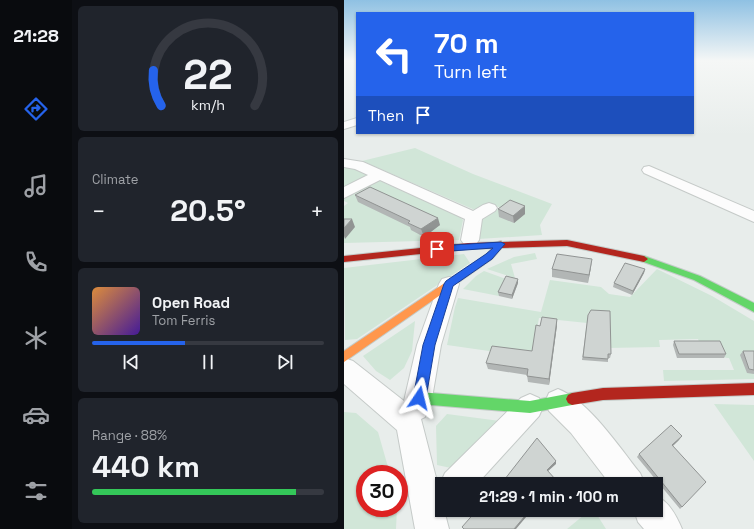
<!DOCTYPE html>
<meta charset="utf-8">
<style>
:root{--surface:#171b24;--page:#20242c;--text:#f1f3f6;--muted:#9ea1a6;--line:#363941;--accent:#2563eb}
body{margin:0;font-family:"Space Grotesk",sans-serif;background:var(--page);color:var(--text);height:100vh;display:flex;flex-direction:column;font-size:15px;white-space:nowrap}
*{box-sizing:border-box;margin:0}
p{font-size:13px;color:var(--muted)}
.icon{flex:none;width:22px;height:22px;fill:none;stroke:currentColor;stroke-width:2;stroke-linecap:round;stroke-linejoin:round}
.map{position:relative;flex:1;overflow:hidden}
.side{display:flex;flex-direction:column;gap:6px;padding:6px;background:#0d0f14;width:272px}
.side>*{flex:none}
.guide{position:absolute;left:12px;top:12px;width:338px;height:122px;border-radius:0px;box-shadow:0 1px 3px #0004;background:#2563eb;color:#fff;overflow:hidden}
.speed{position:absolute;left:12px;top:465px;display:flex;gap:8px;font-size:20px;font-weight:700;text-align:center}
.speed>*{display:grid;place-content:center;width:52px;height:52px;border-radius:50%;background:var(--surface);box-shadow:0 1px 3px #0004;line-height:1}
.speed .limit{border:6px solid #d22;background:#fff;color:#111}
.pin{position:absolute;display:grid;place-items:center;width:34px;height:34px;color:#fff;margin:-17px;border-radius:8px;box-shadow:0 2px 6px #0006}
.me{position:absolute;width:44px;margin:-22px;rotate:10deg;stroke-linejoin:round;filter:drop-shadow(0 0 3px #0008)}
.turn{display:flex;align-items:center;gap:14px;height:84px;padding:0 12px;font-size:18px}
.turn .icon{width:52px;height:52px;stroke-width:2.5}
.turn b{display:block;font-size:28px;line-height:34px}
.then{display:flex;align-items:center;height:38px;padding:0 12px;background:#0003;gap:8px;font-size:15px}
.big{font-size:30px;font-weight:700;line-height:1.1}
.side .tile{flex:1;display:flex;flex-direction:column;justify-content:center;gap:6px;min-width:0;padding:0 14px;border-radius:6px;background:var(--page)}
.side .dial{align-items:center;gap:0}
.dial svg{height:104px;overflow:visible;fill:none;stroke:var(--line);stroke-width:7;stroke-linecap:round;text-anchor:middle}
.dial text{fill:var(--text);stroke:none}
.song{display:flex;align-items:center;gap:12px}
.cover{width:48px;height:48px;border-radius:6px;background:linear-gradient(135deg,hsl(30 70% 55%),hsl(260 70% 35%))}
.played{height:4px;border-radius:2px;background:linear-gradient(90deg,var(--accent) 40%,var(--line) 40%)}
.keys{display:flex;justify-content:space-around;direction:ltr}
.heat{display:flex;justify-content:space-between;align-items:center;font-size:22px;direction:ltr}
.charge{height:6px;border-radius:3px;background:linear-gradient(90deg,#34c759 88%,var(--line) 0)}
.trip{position:absolute;left:91px;top:477px;width:228px;height:40px;border-radius:0px;background:var(--surface);box-shadow:0 1px 3px #0004;font-weight:700;line-height:40px;text-align:center}
main{display:flex;flex:1;min-height:0}
.tabs{display:flex;flex-direction:column;width:72px;justify-content:space-around;align-items:center;background:#090b0e;color:var(--muted)}
.tabs .icon{width:28px;height:28px}
.tabs .selected{color:var(--accent)}
.tabs b{font-size:18px;color:var(--text)}
.map>svg:first-child{display:block}
.green{fill:#d1e6d8}
.lines{fill:none;stroke-linecap:round;stroke-linejoin:round}
.street-casing{stroke:#c5cac8;stroke-width:2}
.fast-casing{stroke:#c3cbc8;stroke-width:2}
.slow-casing{stroke:#c3cbc8;stroke-width:2}
.jam-casing{stroke:#c3cbc8;stroke-width:2}
.street{fill:#fcfcfc;fill-rule:evenodd}
.fast{fill:#63d668;fill-rule:evenodd}
.slow{fill:#ff974d;fill-rule:evenodd}
.jam{fill:#b3261e;fill-rule:evenodd}
.wall{fill:#b2b6b5}
.shaded-wall{fill:#919493}
.building{fill:#cfd4d2;stroke:#919493}
.route{fill:#2563eb;stroke:#184099}
</style>
<main>
<nav class="tabs">
<b>21:28</b>
<svg class="icon selected" aria-label="directions" viewBox="0 0 24 24"><path d="M12 3l9 9-9 9-9-9zM9 14v-3h6M13 9l2 2-2 2"/></svg>
<svg class="icon" aria-label="music" viewBox="0 0 24 24"><path d="M9 18V5l10-2v13"/><circle cx="6" cy="18" r="3"/><circle cx="16" cy="16" r="3"/></svg>
<svg class="icon" aria-label="phone" viewBox="0 0 24 24"><path d="M5 4h4l2 5-3 2q2 4 5 5l2-3 5 2v4C11 20 4 13 5 4z"/></svg>
<svg class="icon" aria-label="climate" viewBox="0 0 24 24"><path d="M12 3v18M4 7l16 10M4 17L20 7"/></svg>
<svg class="icon" aria-label="car" viewBox="0 0 24 24"><path d="M5 17H2v-5l4-1 3-4h7l3 4 3 1v5h-3M9 17h6M6 11h13"/><circle cx="7" cy="17" r="2"/><circle cx="17" cy="17" r="2"/></svg>
<svg class="icon" aria-label="filters" viewBox="0 0 24 24"><path d="M4 7h16M4 17h16"/><circle cx="9" cy="7" r="2"/><circle cx="15" cy="17" r="2"/></svg>
</nav>
<section class="side">
<div class="tile dial"><svg viewBox="0 0 100 80">
<path d="M14 69A42 42 0 1 1 86 69"/>
<path d="M14 69A42 42 0 0 1 8 42" stroke="#2563eb"/>
<text x="50" y="56" font-size="32" font-weight="700">22</text>
<text x="50" y="72" font-size="11">km/h</text>
</svg></div>
<div class="tile"><p>Climate</p>
<div class="heat"><a>−</a><b class="big">20.5°</b><a>+</a></div>
</div>
<div class="tile">
<div class="song"><i class="cover"></i><div><b>Open Road</b><p>Tom Ferris</p></div></div>
<div class="played"></div>
<div class="keys"><svg class="icon" aria-label="previous" viewBox="0 0 24 24"><path d="M18 5L8 12l10 7zM5 5v14"/></svg><svg class="icon" aria-label="pause" viewBox="0 0 24 24"><path d="M8 5v14M16 5v14"/></svg><svg class="icon" aria-label="next" viewBox="0 0 24 24"><path d="M6 5l10 7-10 7zM19 5v14"/></svg></div>
</div>
<div class="tile"><p>Range · 88%</p><b class="big">440 km</b><div class="charge"></div></div>
</section>
<div class="map">
<svg width="410" height="529" viewBox="0 0 410 529">
<rect width="100%" height="100%" fill="#e8edeb"/>
<path class="green" d="M71 148 129 174 208 204 196 225 198 235 134 239 136 221 156 208 145 202 131 210 18 161Z
M0 167 11 169 25 176 0 188Z
M34 180 116 217 119 220 115 240 0 243V206L4 203 0 201V199Z
M191 253 193 259 167 264 171 278 143 269 170 257Z
M120 254 126 263 13 339 1 340 0 268Z
M313 269 368 296 410 321V379L320 381 319 370H390L385 358C376 358 357 349 354 339L315 340 316 347 263 348 262 337 241 336 242 327 266 329 265 315 244 313 243 323 195 318 188 357 103 345 111 307 114 298 197 312 206 280 257 287 265 294 286 297Z
M140 271 162 279 155 296 119 289 132 276Z
M71 321 68 351 60 368 46 380 32 371 19 356Z
M370 404 410 405V461Z
M0 412 12 413 34 432 46 474H21V508H53L52 529H0Z
M103 414 156 421 107 468 93 465 92 426Z
M246 510H250L262 529H223Z"/>
<g class="lines">
<defs>
<path id="street" d="M13 118V125L0 129V122Z
M0 159 19 162 129 211 139 205 145 203 151 205 153 208 151 211 138 219 135 240 132 244 126 246 120 244 117 240 121 219 36 180 0 198V187L24 175 11 169 0 167Z
M305 166 410 211V222L300 173 298 170 300 167Z
M105 277 112 279 115 284 97 345 88 398 81 417 77 419 98 501V510H100L105 529H71L53 430 0 384V358L9 361 60 401 73 345 95 284 98 279Z
M214 389C245 401 275 447 296 473L301 484H266L227 433 205 411 201 402 205 393Z
M186 394 195 398 199 407 195 416 133 484H98V488L96 484 101 473 177 398Z
M312 496C325 501 333 517 338 529H300L294 522 290 510H312Z"/>
<path id="fast" d="M300 256 356 276 410 303V312L350 280 297 261 296 259Z
M75 392 186 401 228 393 232 395 234 399 232 403 228 405 186 413 75 404 71 402 69 398 71 394Z"/>
<path id="slow" d="M157 241 161 244 148 259 0 362V351L142 255 154 242Z"/>
<path id="jam" d="M223 240 300 256 304 259 300 262 223 246 124 249 0 262V256L124 243Z
M410 383V395L259 400 228 405 224 403 222 399 224 395 228 393 259 388Z"/>
</defs>
<use href="#street" class="street-casing"/>
<use href="#fast" class="fast-casing"/>
<use href="#slow" class="slow-casing"/>
<use href="#jam" class="jam-casing"/>
<use href="#street" class="street"/>
<use href="#fast" class="fast"/>
<use href="#slow" class="slow"/>
<use href="#jam" class="jam"/>
</g>
<path class="wall" d="M11 195 96 225 80 237 67 230 66 227 14 202Z
M154 209 181 214 170 223 155 217Z
M247 267 244 283 208 277V269Z
M301 269 300 273 288 295 269 287 270 283Z
M174 283 168 299 155 296 154 292Z
M244 315 267 354 266 358H264V362L238 360Z
M213 319V325L205 385 184 382 183 375 144 369 142 363 188 351 196 326Z
M330 341 382 354 380 358H333L329 345Z
M399 351H410V374L403 373 396 355Z
M335 440 329 446 338 507 336 509 293 457 295 454Z"/>
<path class="shaded-wall" d="M181 206V214L170 223 169 216Z
M94 218 96 225 80 237 77 229Z
M8 219 11 227 1 239 0 236V228Z
M248 259 247 267 244 283 245 275Z
M301 269 300 273 288 295 289 291Z
M174 279V283L168 299V295Z
M213 319V325L205 385V379Z
M338 436 335 440 326 448 328 445Z
M212 461V464L203 472V470Z
M186 510H188L172 529H170Z"/>
<path class="building" d="M26 187 94 218 77 229 64 223 66 221 11 195Z
M166 200 181 206 169 216 154 209Z
M0 219H8L0 228Z
M213 254 248 259 245 275 208 269Z
M281 263 301 269 289 291 270 283Z
M162 276 174 279 168 295 154 292Z
M247 310 266 311 267 354H264V359L239 357 244 315Z
M198 317 213 319 205 379 183 376 184 369 142 363 148 346 188 351 192 325 196 326Z
M330 341H376L382 354H335Z
M399 351H410V370L405 369Z
M327 425 338 436 328 445 362 482 338 507 295 454Z
M193 438 212 461 203 470 212 480 208 484H157Z
M133 510H186L170 529H120L118 527Z"/>
<linearGradient id="sky" x2="0" y2="1"><stop stop-color="#8fc1e3"/><stop offset="0.45" stop-color="#f5f7f6"/><stop offset="1" stop-color="#f5f7f6" stop-opacity="0"/></linearGradient>
<rect width="410" height="135" fill="url(#sky)"/>
<path class="route" d="M157 242 161 244 148 259 109 286 91 345 82 398 80 402 75 404 71 402 69 398 79 345 100 284 102 281 142 254 149 248 93 252 89 249 93 246Z"/>
</svg>
<div class="speed"><div class="limit">30</div></div>
<div class="pin" style="left:93px;top:249px;background:#d93025"><svg class="icon" aria-label="arrive" viewBox="0 0 24 24"><path d="M6 21V4h12l-3 4 3 4H6"/></svg></div>
<svg class="me" style="left:75px;top:398px" viewBox="-20 -20 40 40"><path d="M0-17L14 15 0 8-14 15z" fill="#2563eb" stroke="#fff" stroke-width="4"/></svg>
<div class="trip">21:29 · 1 min · 100 m</div>
<div class="guide">
<div class="turn"><svg class="icon" aria-label="left" viewBox="0 0 24 24"><path d="M17 20v-9H6M10 6l-5 5 5 5"/></svg><div><b>70 m</b>Turn left</div></div>
<div class="then">Then<svg class="icon" aria-label="arrive" viewBox="0 0 24 24"><path d="M6 21V4h12l-3 4 3 4H6"/></svg></div>
</div>
</div>
</main>
